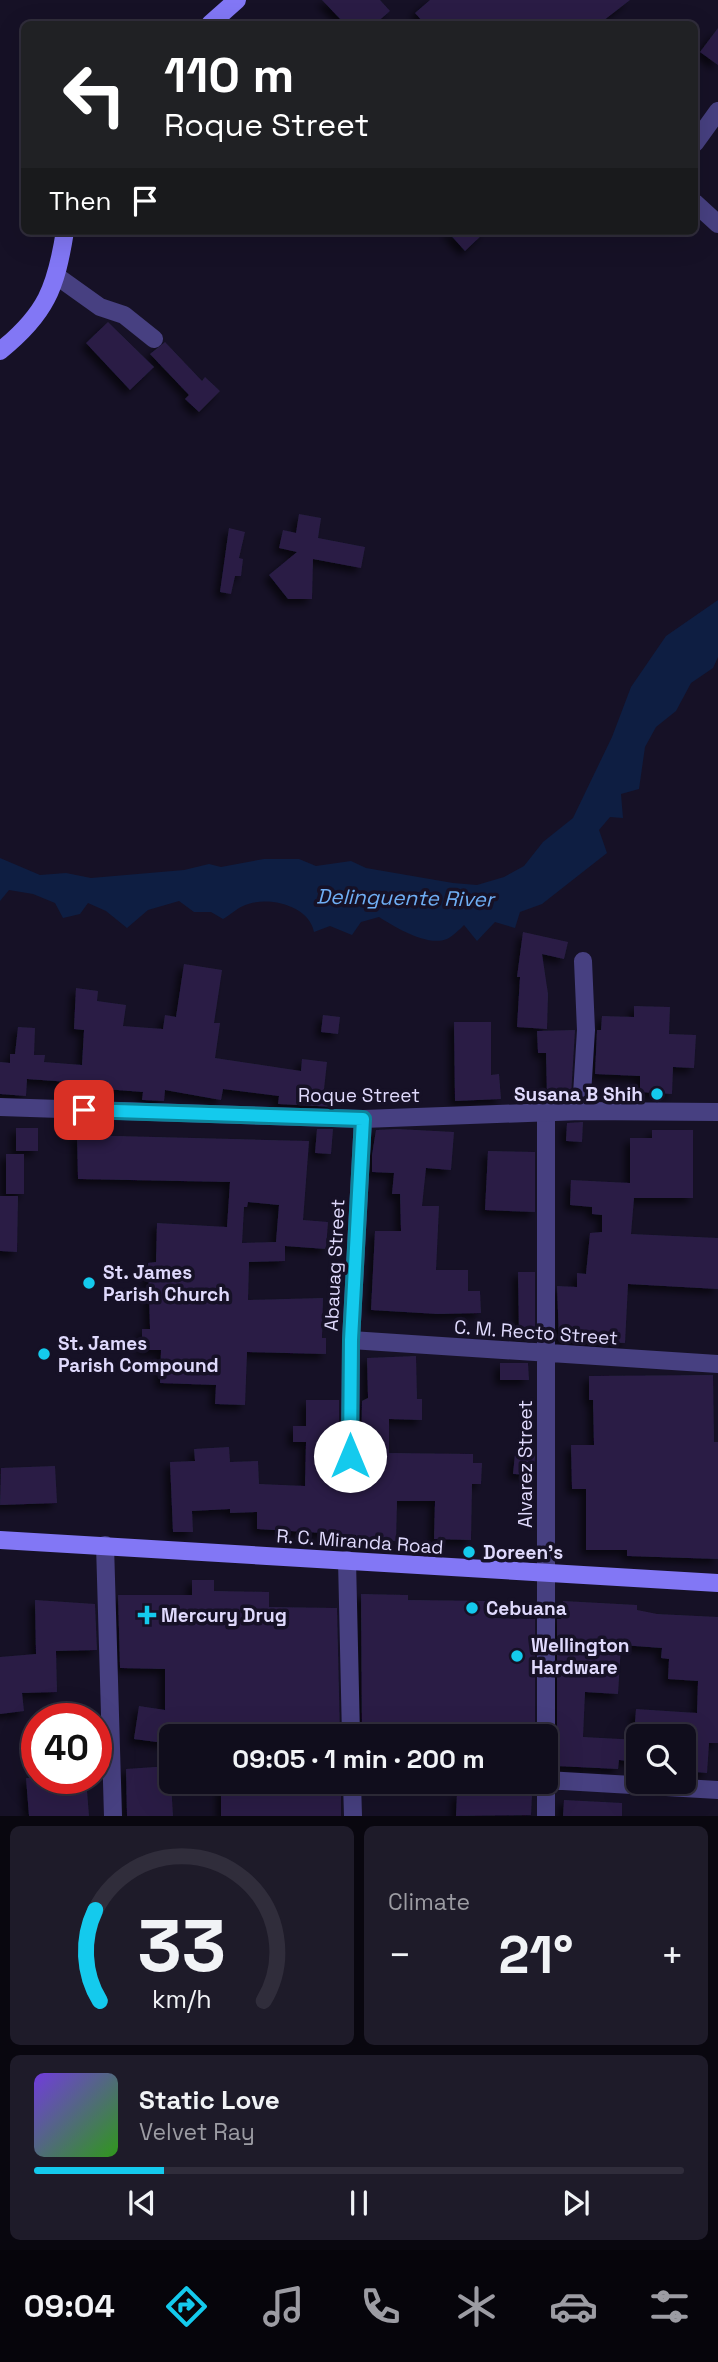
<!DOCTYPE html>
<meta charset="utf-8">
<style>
:root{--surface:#100d1c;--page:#1e1b29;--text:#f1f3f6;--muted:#9c9ca3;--line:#302d3b;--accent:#14caed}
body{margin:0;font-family:"Space Grotesk",sans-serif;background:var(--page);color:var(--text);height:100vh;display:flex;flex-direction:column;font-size:26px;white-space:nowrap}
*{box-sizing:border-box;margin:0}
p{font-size:23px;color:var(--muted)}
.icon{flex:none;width:38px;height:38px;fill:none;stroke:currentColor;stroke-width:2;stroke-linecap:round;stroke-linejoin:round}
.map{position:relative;height:1816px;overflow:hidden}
.panel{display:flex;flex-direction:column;gap:10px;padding:10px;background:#09070f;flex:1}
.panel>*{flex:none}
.guide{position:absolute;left:21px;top:21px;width:677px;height:214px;border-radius:10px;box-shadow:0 7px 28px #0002,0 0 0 2px var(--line);background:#202124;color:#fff;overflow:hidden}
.controls{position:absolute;left:626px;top:1724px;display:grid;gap:14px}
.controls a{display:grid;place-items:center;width:70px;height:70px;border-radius:10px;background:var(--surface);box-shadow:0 7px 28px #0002,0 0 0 2px var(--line);font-size:35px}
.speed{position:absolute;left:21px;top:1703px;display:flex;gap:14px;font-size:35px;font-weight:700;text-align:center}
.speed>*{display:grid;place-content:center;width:91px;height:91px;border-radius:50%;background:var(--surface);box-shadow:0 7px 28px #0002,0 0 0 2px var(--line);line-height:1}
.speed .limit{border:10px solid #d22;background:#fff;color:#111}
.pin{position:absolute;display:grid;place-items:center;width:60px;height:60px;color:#fff;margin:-30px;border-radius:14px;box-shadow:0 4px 10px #0006}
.me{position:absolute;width:77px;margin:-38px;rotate:0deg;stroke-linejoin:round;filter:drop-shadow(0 0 5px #0008)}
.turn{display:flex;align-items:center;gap:24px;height:147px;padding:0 28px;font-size:32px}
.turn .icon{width:91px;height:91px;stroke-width:2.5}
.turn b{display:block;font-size:49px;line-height:60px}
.then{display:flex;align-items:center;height:66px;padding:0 28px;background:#0003;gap:14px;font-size:26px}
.big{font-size:52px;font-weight:700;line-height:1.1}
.panel .card{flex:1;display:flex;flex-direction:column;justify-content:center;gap:10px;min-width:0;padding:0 24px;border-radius:10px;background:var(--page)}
.panel .dial{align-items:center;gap:0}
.dial svg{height:182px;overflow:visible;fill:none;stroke:var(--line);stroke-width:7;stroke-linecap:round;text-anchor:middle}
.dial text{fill:var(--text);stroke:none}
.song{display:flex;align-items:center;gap:21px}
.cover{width:84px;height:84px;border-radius:10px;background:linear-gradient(135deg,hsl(260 70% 55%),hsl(110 70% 35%))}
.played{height:7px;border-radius:4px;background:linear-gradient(90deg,var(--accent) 20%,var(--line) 20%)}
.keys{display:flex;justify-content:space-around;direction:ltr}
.heat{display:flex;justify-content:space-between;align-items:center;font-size:38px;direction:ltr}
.panel .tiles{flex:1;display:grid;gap:10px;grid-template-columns:1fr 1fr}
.card:last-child{grid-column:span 2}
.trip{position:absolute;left:159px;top:1724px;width:399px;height:70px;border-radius:10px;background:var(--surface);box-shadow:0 7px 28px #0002,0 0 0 2px var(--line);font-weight:700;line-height:70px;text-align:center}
.dock{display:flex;height:112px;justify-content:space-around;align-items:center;background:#06050b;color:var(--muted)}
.dock .icon{width:49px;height:49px}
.dock .selected{color:var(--accent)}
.dock b{font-size:32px;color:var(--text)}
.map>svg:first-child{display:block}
.water{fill:#0e1e42}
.building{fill:#291f45;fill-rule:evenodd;filter:url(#shadow)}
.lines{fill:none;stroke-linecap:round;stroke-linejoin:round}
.minor{stroke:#474081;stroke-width:18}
.tertiary{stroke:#474081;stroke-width:18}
.secondary{stroke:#8277f5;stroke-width:18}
.route-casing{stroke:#0d839a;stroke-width:18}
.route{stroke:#14caed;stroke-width:12}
.poi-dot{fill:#14caed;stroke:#161126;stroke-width:2.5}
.labels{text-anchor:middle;stroke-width:7;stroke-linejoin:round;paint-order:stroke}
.poi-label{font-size:19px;font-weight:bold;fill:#dfd9fc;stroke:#161126;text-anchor:start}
.street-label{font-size:19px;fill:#dfd9fc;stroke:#161126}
.water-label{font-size:21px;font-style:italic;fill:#6faef4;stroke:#161126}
</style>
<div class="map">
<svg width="718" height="1816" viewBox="0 0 718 1816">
<defs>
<filter id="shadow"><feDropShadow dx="-5" dy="5" stdDeviation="3.5" flood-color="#0009"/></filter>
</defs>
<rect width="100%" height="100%" fill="#161126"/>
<path class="water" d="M718 600V657L713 668 691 683 676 711 656 727 645 747 639 789 621 794 623 818 610 817 599 830 607 853 542 904 520 912 515 928 495 922 477 941 464 925C459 930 453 936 447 939 427 947 395 927 379 917L361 922 352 935 330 926 314 932C309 905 266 895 243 906 236 909 230 915 223 919L211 912H194L179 901 148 910 127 928 106 911 88 903 80 914 63 918 55 903 33 894 9 890 0 901V858L40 875 66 873 91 878 184 870 209 864 221 867 264 859H299L316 866 351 861 366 868 453 883 477 885 504 877 524 866 543 842 573 818 612 737 631 687 666 636Z"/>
<path class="building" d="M322 0H380L390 11 375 24H345Z
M430 0H630L599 24H425L415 13Z
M718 28V65L700 52Z
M447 231H486L465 251Z
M108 322 154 367 130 390 86 343Z
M165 342 202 381 205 377 220 391 199 412 185 399 189 395 150 354Z
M299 514 321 518 318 538 365 547 361 568 313 559 312 599H288L269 575 297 552 279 548 283 530 296 533Z
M229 528 245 532 239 558 243 559 241 576H235L231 594 220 592Z
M523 932 568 942 564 959 542 954 548 994 547 1029 517 1027 520 977H517Z
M184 964 222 970 214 1023H220L215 1058 301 1071 302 1059 327 1062 323 1098 336 1099 335 1107 278 1104 279 1096 223 1089 221 1100 165 1090 164 1101 142 1100 143 1092 91 1088 89 1099 67 1098 69 1082 27 1079 26 1096 0 1094V1062L10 1063V1054H15L18 1027 35 1028 34 1055H45L44 1062 82 1065 84 1030 74 1029 76 988 98 991 97 1001 126 1005 123 1026 163 1029 165 1015 176 1017Z
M634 1006 670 1007 669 1034 696 1035 694 1068 673 1067 672 1094 640 1092V1076L595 1074 597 1030H601L602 1016 634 1017Z
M323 1015 340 1017 338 1034 321 1032Z
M454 1022H491V1075L499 1074 501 1099 455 1101Z
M575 1030 571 1095H547L546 1053H538L537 1031Z
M583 1122 582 1142 566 1141 567 1123Z
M16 1128H38V1151H16Z
M317 1129H333L331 1154 315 1153Z
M397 1129 454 1132 451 1170 426 1168 422 1206H439L436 1270H468V1291H480L481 1313 438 1314 371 1310 375 1231H401L400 1194H392L394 1173 372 1172V1155L376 1130Z
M652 1130H693V1198H634L631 1234 718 1238V1289L628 1284 625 1343 559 1340 557 1286 577 1287V1273L586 1274 590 1233 602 1232V1215L592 1214V1207L570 1205 571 1180 630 1183V1138H652Z
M77 1135 309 1141 303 1220 328 1222 326 1249 285 1246V1261L249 1262 248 1300 323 1298 322 1338H326V1354L247 1352 245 1405 215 1404 216 1385 160 1383 161 1350H142V1329H150L148 1263 156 1262 157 1223 227 1227 230 1182 78 1179ZM248 1202 279 1205 276 1242 242 1243 244 1207H247Z
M488 1151 535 1152V1212L485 1210Z
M6 1154H24V1194H6Z
M0 1196H18L17 1252 0 1251Z
M518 1272H535V1334H519Z
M416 1356 417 1399H422V1420L389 1419V1453L473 1454V1463H482L481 1484H472L471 1540 434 1539 435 1501H397L396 1541 356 1540V1535L257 1529V1512L230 1513V1509L192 1511 193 1532H173L170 1462 195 1461 194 1449 229 1447 230 1462 258 1461 259 1484 305 1486 306 1442H293V1426H306V1400H339V1457L344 1465 355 1466 361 1456 362 1401 368 1398 367 1358Z
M500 1363H528L529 1380H500Z
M713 1375 714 1442H718V1559L627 1556V1550H586V1489H572L571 1445H594L593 1400H589V1376Z
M515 1454 535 1455 534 1475 513 1474Z
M55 1466 57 1503 0 1505 1 1468Z
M192 1580H214V1591L269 1592V1607L337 1608 340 1736H172V1744L134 1739 139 1706 165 1710V1669L120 1668 118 1595H192Z
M361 1594 408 1595V1600L491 1601V1618L535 1619V1736H362Z
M35 1600 95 1604 97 1650 56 1651 57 1692 22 1693 24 1711 0 1714V1657L36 1654Z
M563 1601 637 1605V1610L657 1614 718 1617V1743H709L707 1773 684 1771V1736H634L636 1709 697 1713 698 1681 668 1679 669 1659 661 1658 662 1648 621 1645 618 1694 585 1692 583 1737 639 1740V1762L619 1760 618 1769 557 1766V1619H561Z
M170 1766 173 1816H127L126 1769Z
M26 1778H86L89 1816H29Z
M221 1786H341V1816H221Z
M487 1789 532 1795 531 1815 456 1816 457 1793 486 1794Z
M564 1800 622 1803V1816H563Z"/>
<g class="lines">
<path class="minor" d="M695 143 718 111
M695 203 718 224
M58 277 100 307 124 315 154 339
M581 1111 586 1030 583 961
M546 1112V1816
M351 1340 718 1364
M105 1545 113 1816
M546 1780 718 1790"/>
<path class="tertiary" d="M0 1107 363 1119 581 1111 718 1112
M350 1456 351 1340 363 1119
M347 1560 351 1736
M352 1782 353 1816"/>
<path class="secondary" d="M210 24 237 0
M0 351C46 314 56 288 65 231
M0 1540 718 1583"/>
</g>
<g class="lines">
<defs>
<path id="route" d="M84 1110 363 1119 351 1340 350 1456"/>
</defs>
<use href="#route" class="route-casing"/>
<use href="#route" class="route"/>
</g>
<g class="poi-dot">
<circle cx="657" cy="1094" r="7"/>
<circle cx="89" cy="1283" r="7"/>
<circle cx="44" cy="1354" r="7"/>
<circle cx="469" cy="1552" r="7"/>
<circle cx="472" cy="1608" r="7"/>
<path d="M143.5 1604.5h7v7h7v7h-7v7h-7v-7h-7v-7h7z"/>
<circle cx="517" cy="1656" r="7"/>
</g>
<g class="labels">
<g class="poi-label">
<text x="643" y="1101" text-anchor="end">Susana B Shih</text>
<text x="103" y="1279">St. James<tspan x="103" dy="22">Parish Church</tspan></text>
<text x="58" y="1350">St. James<tspan x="58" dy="22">Parish Compound</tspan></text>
<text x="483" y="1559">Doreen's</text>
<text x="486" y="1615">Cebuana</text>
<text x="161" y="1622">Mercury Drug</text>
<text x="531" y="1652">Wellington<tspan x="531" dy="22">Hardware</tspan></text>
</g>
<g class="street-label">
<text x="359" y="1102">Roque Street</text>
<text transform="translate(334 1265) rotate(-87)" y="7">Abauag Street</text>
<text transform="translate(536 1332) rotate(4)" y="7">C. M. Recto Street</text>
<text transform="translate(525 1464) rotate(-90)" y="7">Alvarez Street</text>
<text transform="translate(360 1541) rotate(4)" y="7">R. C. Miranda Road</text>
</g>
<g class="water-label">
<text transform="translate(405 898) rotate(1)" y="7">Delinguente River</text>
</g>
</g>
</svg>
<div class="controls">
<a><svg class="icon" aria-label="search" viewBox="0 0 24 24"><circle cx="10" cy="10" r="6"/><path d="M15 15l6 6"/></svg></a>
</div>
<div class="speed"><div class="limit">40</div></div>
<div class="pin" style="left:84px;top:1110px;background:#d93025"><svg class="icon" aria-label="arrive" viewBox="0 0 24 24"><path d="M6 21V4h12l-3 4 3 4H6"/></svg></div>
<svg class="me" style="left:350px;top:1456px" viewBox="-20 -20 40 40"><circle r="19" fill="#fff"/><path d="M0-13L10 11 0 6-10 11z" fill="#14caed"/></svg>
<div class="trip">09:05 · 1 min · 200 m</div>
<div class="guide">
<div class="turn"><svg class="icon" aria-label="left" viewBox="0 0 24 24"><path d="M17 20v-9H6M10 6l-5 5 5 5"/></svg><div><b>110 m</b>Roque Street</div></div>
<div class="then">Then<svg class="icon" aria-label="arrive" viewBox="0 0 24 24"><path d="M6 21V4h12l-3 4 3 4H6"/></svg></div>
</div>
</div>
<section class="panel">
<div class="tiles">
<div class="card dial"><svg viewBox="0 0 100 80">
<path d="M14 69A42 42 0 1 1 86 69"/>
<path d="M14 69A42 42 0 0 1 12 29" stroke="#14caed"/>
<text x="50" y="56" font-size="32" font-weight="700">33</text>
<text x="50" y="72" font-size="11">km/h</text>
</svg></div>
<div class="card"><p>Climate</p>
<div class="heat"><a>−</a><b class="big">21°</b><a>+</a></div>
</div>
<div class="card">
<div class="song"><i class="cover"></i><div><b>Static Love</b><p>Velvet Ray</p></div></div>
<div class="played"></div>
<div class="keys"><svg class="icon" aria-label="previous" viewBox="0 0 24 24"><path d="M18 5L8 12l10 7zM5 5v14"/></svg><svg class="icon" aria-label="pause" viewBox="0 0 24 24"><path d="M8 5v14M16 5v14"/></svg><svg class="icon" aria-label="next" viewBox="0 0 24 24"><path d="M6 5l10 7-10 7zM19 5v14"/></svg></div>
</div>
</div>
</section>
<nav class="dock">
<b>09:04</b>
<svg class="icon selected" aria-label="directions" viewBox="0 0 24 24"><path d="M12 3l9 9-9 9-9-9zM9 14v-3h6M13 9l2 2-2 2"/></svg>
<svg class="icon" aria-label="music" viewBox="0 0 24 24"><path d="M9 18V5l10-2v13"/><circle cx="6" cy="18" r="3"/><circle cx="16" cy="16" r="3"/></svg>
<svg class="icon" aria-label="phone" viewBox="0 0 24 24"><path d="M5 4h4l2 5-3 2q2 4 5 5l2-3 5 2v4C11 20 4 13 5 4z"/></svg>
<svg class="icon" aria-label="climate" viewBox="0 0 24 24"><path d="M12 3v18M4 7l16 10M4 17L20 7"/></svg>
<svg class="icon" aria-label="car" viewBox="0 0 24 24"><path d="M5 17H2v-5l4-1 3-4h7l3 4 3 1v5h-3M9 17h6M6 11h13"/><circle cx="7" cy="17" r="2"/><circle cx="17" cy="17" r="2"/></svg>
<svg class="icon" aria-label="filters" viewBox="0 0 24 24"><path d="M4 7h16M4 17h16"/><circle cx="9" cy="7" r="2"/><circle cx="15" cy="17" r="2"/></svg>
</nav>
